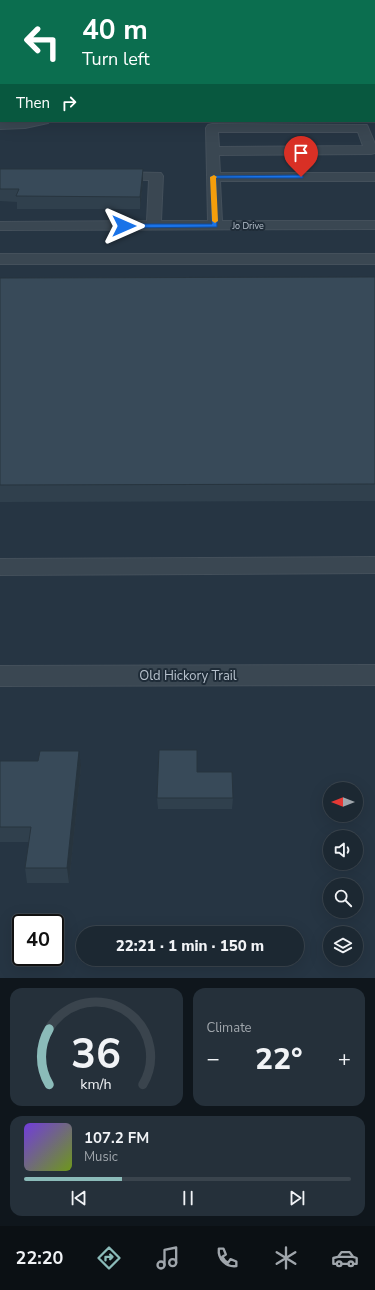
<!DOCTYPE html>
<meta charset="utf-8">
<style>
:root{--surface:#1c2832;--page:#25303a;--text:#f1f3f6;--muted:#a0a6ac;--line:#3a444d;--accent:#8bbbb9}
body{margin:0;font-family:"Nunito Sans",sans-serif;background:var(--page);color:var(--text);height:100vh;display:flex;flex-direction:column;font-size:15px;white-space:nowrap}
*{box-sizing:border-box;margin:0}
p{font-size:13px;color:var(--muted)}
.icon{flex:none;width:22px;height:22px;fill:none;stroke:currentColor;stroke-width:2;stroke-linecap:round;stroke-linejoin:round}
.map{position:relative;height:978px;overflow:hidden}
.details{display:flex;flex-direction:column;gap:10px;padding:10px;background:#0f161c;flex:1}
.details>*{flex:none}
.hud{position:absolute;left:0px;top:0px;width:375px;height:122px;box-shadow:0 4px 16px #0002,0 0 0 1px var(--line);background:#0b6e4f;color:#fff;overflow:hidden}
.needle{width:26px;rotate:270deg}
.controls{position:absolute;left:323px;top:782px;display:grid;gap:8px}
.controls a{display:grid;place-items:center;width:40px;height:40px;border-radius:50%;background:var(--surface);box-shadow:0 4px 16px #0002,0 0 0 1px var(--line);font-size:20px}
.speed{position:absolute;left:12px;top:914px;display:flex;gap:8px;font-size:20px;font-weight:700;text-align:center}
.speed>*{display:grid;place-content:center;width:52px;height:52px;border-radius:50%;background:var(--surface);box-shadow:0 4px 16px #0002,0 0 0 1px var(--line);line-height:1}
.speed .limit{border:2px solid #111;border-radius:6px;background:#fff;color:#111}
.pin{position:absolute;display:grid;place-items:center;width:34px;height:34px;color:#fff;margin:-41px -17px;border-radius:50% 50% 50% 0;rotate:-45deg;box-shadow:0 0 4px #0007}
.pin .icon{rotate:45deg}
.me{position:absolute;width:44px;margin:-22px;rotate:90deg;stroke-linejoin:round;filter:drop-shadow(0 0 3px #0008)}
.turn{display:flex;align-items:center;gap:14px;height:84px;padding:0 16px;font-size:18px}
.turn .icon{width:52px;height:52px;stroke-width:2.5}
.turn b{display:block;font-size:28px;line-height:34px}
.then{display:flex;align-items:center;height:38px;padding:0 16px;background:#0003;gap:8px;font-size:15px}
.big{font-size:30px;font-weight:800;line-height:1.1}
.details .tile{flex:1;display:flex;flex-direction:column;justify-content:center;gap:6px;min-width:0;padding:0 14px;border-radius:12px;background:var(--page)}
.details .dial{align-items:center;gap:0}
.dial svg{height:104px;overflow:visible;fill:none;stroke:var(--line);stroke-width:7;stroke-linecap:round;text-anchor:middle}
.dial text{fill:var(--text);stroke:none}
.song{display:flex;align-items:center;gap:12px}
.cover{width:48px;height:48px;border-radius:6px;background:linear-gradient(135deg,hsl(260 70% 55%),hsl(80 70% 35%))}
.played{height:4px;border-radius:2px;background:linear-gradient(90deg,var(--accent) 30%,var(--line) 30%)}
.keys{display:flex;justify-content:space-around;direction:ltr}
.heat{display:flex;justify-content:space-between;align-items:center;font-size:22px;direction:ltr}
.details .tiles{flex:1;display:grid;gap:10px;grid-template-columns:1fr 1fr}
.tile:last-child{grid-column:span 2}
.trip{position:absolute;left:76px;top:926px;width:228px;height:40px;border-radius:20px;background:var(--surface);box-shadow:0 4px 16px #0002,0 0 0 1px var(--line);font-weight:800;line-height:40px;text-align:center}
.tab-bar{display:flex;height:64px;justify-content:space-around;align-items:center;background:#0b1014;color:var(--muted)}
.tab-bar .icon{width:28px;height:28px}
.tab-bar .selected{color:var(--accent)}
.tab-bar b{font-size:18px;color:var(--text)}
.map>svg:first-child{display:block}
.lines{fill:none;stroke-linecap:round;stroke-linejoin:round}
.minor-casing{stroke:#44505b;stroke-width:2}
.minor{fill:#3a4752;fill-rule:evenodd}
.wall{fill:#30404d}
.shaded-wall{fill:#27343e}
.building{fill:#384a59;stroke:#27343e}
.route{fill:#1a73e8;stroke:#114b97}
.slow{fill:#f59e0b}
.labels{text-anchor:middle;stroke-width:4;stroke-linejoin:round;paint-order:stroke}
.far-street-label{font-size:9px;fill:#b7c1cc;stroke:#1f2c38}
.near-street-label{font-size:13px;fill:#b7c1cc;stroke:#1f2c38}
</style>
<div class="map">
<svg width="375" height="978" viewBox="0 0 375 978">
<rect width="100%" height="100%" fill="#263543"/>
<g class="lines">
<defs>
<path id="minor" d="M92 0H100V1H92Z
M172 0H180V1H172Z
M229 0H237V1H229Z
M337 0H345L346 1H338Z
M356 0H364V1H356Z
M374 13H375V19H374Z
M0 32H1V38H0Z
M374 36H375V42H374Z
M374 65H375V73H374Z
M374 85H375V91H374Z
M0 102H1V108H0Z
M0 121H50L48 123 25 128 0 129Z
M212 124 367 125 375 144V153L371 154 219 155 220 173H375V181H220L222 221H375V229L0 230V222L147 221 149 180 109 179 107 176 109 173 114 172 161 173 163 176 161 221H208L206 128 208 125ZM218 132H358L363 146 219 147Z
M0 254H375V264H0Z
M375 557V573L0 575V559Z
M375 665V685L0 686V666Z"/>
</defs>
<use href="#minor" class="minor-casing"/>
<use href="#minor" class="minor"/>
</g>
<path class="wall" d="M0 43H1V98H0Z
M0 169 143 181 140 209H17V202L0 201Z
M375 277V501L0 502V278Z
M0 761 81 766 69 883H27L25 868 29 842H0Z
M197 772 233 798 232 809H158L157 798Z"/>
<path class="shaded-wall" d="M143 169V181L140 209V197Z
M79 751 81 766 69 883 67 868Z"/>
<path class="building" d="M118 0H146L145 1H117Z
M201 0H225V1H201Z
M283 0H309V1H283Z
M0 43H1V88H0Z
M0 169H143L140 197 16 196 19 189H0Z
M375 277V484L0 485V278Z
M159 750H197V772H232L233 798H157Z
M40 751H79L67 868H25L31 827H0V761H38Z"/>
<path class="route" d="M301 175 303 176V178H216L217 227 124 228 121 226 124 224H212L211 176Z"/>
<path class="slow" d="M214 175 217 177 216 178 218 221 215 223 212 221 210 177Z"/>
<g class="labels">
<g class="far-street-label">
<text x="248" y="229">Jo Drive</text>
</g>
<g class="near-street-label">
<text x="188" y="680">Old Hickory Trail</text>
</g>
</g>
</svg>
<div class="controls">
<a><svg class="needle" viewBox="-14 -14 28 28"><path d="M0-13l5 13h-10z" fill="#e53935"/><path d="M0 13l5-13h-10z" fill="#a0a6ac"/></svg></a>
<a><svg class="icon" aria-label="sound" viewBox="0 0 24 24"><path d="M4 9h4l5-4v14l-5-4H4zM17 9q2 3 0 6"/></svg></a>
<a><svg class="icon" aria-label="search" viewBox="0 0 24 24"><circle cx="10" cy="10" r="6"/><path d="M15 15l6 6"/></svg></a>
<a><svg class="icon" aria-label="layers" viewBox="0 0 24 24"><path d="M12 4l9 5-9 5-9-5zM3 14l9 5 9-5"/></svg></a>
</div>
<div class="speed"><div class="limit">40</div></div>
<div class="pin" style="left:301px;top:177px;background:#d93025"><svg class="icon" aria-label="arrive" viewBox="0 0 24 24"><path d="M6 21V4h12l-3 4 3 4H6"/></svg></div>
<svg class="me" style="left:124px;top:226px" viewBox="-20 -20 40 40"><path d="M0-17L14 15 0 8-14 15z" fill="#1a73e8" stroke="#fff" stroke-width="4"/></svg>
<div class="trip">22:21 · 1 min · 150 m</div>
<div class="hud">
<div class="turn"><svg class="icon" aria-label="left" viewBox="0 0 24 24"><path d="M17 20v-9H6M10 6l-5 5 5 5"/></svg><div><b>40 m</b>Turn left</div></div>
<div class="then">Then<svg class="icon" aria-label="right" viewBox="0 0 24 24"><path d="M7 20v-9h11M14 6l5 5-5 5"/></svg></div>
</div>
</div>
<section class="details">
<div class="tiles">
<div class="tile dial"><svg viewBox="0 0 100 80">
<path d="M14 69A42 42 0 1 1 86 69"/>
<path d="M14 69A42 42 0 0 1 14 26" stroke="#8bbbb9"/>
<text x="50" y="56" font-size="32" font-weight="700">36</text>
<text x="50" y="72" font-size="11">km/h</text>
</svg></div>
<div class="tile"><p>Climate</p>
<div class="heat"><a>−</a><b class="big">22°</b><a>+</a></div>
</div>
<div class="tile">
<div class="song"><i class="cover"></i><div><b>107.2 FM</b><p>Music</p></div></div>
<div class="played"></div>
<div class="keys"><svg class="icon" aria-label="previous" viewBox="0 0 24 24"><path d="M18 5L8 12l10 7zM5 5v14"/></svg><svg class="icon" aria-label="pause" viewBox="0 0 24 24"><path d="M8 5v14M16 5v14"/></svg><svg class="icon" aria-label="next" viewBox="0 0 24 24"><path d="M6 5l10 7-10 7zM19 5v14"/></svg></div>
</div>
</div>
</section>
<nav class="tab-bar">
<b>22:20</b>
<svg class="icon selected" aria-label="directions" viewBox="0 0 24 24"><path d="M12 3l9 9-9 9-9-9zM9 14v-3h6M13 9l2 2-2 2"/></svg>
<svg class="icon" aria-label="music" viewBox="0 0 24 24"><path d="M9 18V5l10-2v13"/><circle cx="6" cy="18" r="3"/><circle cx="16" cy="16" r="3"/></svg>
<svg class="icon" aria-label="phone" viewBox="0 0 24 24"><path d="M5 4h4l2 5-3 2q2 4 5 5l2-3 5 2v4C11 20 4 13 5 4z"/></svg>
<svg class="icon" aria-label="climate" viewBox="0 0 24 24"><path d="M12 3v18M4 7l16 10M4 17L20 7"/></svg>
<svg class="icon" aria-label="car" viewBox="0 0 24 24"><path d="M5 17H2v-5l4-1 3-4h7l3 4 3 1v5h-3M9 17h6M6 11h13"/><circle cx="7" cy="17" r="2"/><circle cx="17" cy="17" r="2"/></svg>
</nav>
